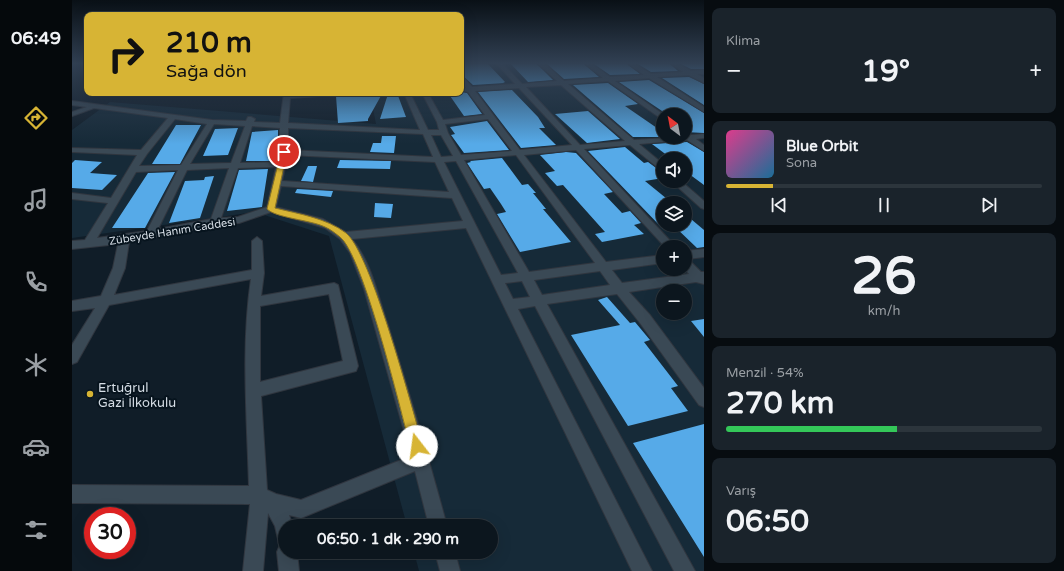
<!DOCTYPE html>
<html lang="tr">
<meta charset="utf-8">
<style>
:root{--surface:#0c161e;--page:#1a232b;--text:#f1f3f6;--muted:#9a9fa4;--line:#2c353c;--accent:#d7b434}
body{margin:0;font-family:"Varela Round",sans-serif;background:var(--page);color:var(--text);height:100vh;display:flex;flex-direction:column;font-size:15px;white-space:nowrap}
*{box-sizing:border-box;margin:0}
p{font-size:13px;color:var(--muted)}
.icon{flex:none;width:22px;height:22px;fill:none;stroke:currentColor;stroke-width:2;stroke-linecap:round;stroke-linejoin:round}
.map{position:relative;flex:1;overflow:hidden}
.drawer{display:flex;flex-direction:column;gap:8px;padding:8px;background:#070c10;width:360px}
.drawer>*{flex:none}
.banner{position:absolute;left:12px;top:12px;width:380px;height:84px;border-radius:8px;box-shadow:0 4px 16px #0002,0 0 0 1px var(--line);background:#d7b434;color:#111;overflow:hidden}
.needle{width:26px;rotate:328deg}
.fabs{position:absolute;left:584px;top:108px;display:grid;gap:8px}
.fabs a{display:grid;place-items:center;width:36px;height:36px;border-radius:50%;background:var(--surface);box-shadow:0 4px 16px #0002,0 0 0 1px var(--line);font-size:20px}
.speed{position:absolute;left:12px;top:507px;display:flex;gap:8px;font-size:20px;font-weight:700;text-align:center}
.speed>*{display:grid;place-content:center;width:52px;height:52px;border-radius:50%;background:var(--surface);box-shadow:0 4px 16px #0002,0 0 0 1px var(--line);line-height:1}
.speed .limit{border:6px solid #d22;background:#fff;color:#111}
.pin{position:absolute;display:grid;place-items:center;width:34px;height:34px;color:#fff;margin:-17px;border:2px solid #fff;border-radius:50%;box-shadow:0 1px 4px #0007}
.me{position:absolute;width:44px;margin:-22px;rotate:345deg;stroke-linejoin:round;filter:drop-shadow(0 0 3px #0008)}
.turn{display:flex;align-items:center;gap:14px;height:84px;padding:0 16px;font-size:18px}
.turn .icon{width:52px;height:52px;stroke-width:2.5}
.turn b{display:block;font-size:28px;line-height:34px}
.big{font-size:30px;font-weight:800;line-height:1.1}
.drawer .tile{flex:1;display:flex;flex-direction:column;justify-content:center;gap:6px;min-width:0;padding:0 14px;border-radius:8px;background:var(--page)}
.drawer .dial{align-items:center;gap:0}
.dial b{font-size:52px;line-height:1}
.song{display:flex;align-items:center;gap:12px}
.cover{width:48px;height:48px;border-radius:6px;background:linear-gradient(135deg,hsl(330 70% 55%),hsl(200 70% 35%))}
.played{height:4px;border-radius:2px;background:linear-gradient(90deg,var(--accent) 15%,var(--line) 15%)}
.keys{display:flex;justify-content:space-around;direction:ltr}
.heat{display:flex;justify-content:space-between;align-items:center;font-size:22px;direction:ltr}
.charge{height:6px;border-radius:3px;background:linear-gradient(90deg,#34c759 54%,var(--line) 0)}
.trip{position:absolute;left:206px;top:519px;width:220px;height:40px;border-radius:20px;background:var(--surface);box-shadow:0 4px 16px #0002,0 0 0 1px var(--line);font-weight:800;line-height:40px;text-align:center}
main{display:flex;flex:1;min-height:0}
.menu{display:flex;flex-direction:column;width:72px;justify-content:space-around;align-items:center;background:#05090c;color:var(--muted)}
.menu .icon{width:28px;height:28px}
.menu .on{color:var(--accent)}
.menu b{font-size:18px;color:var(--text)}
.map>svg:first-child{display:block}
.built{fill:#162a38;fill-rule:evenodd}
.building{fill:#56aae8}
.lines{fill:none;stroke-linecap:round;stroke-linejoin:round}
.minor-casing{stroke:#30363f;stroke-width:2}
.minor{fill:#3a4955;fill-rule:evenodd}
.route{fill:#d7b434;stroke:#8c7522}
.poi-dot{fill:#d7b434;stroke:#07141e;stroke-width:1.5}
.labels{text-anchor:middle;stroke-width:4;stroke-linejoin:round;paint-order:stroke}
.street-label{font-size:11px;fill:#d5dde5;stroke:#07141e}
.near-poi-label{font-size:13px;fill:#d5dde5;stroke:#07141e;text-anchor:start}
</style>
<main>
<nav class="menu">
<b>06:49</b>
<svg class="icon on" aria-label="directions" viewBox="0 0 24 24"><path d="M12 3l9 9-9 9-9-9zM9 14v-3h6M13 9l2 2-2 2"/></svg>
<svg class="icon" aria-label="music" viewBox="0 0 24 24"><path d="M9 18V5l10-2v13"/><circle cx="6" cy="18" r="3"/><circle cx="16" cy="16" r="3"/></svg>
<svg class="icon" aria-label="phone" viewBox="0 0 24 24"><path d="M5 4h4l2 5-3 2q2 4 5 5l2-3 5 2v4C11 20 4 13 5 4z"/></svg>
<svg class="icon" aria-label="climate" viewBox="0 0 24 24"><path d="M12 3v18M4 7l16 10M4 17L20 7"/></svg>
<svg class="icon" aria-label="car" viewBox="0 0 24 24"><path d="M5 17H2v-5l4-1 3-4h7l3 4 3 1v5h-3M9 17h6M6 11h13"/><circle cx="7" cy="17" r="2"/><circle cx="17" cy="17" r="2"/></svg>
<svg class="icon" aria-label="filters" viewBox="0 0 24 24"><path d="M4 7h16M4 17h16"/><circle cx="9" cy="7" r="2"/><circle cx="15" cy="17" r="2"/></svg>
</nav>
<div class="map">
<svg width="632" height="571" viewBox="0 0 632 571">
<rect width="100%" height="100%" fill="#101d28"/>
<path class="built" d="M389 64H632V571H347L342 552H419V526H335L257 236 183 212 0 238V130L38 102 304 124 298 93H389ZM591 115H613V137H591ZM591 159H613V181H591ZM591 203H613V225H591ZM591 247H613V269H591ZM591 291H613V313H591Z"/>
<path class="building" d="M389 64H416L433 82H431L433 83 401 85 389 74Z
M439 64H465L481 80 456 82Z
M475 64H512L527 77 492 79Z
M522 64H555L568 74 538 75Z
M566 64H598L606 71 579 72Z
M609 64H632V69H619Z
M617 77 632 84V105L590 78Z
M577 80 632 113V133L613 132V115H596L547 82Z
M536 83 566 104 553 106 585 128 591 127V137H561L501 85Z
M440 90 466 117 473 128H467L484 145 449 148 406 92Z
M389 92 395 93 410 114 392 116 376 93H389Z
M325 93 334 117 308 119 316 94Z
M292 94H310L296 119V121L266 123 264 96Z
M516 111 548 139 515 143 483 114Z
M415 121 437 150 392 153 379 135 383 134 378 127Z
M104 125H129L108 164H80Z
M166 128 156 155 131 156 143 129Z
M206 130V138L202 139 199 161H174L180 132Z
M310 136H324L322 153 298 152 301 143H309Z
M615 142 632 152V185L613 171V159H600L580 144Z
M553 147 572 163 576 162 591 173V178L573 181 600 203H591V229L516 151Z
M494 152 504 153 541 192 532 194 550 213 558 211 569 223 562 225 572 234 530 242 523 234 533 232 491 185 485 186 473 173 483 171 468 155Z
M430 158 450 185 456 184 464 193H461L474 209H471L499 242 448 252 425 214 434 212 429 204 418 188 412 189 395 163 399 162 398 161Z
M3 160 30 162 18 173 45 175 30 190 0 188V163Z
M268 160 319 161 318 169 265 168Z
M236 166H245L241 182 229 181Z
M196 169 190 207 155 211 167 170Z
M103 172 73 228H40L76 173Z
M142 176 128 218 97 223 113 181 132 180 133 177Z
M225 189 261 191 259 197 223 193Z
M303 203 321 204 319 218 302 217Z
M613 214 632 230V247L625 248 601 225H613Z
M535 297 558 323 563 322 578 340 572 342 606 386 599 388 616 411 556 426 499 335 548 325 526 300Z
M632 319V337L619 321Z
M632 424V557L561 443Z"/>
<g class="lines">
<defs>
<path id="minor" d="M425 64H431L450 84 485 81 466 64H473L492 81 531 78 513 64H520L538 77 572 75 556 64H563L579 74 611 72 599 64H606L619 71 632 70V74H625L632 78V83L617 75 585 77 632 107V112L577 78 543 81 592 115 591 120 536 81 496 84 562 140 613 137 614 133 619 135 632 134V138L624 139 632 145V151L615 140 567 144 591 164V172L558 145 512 149 604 247H593L504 150 452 155 534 262 591 255V263L540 270 550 283 617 274 613 269V251L632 249V257L616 259 629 272H632V284L624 282 557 292 578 315 632 388V407L627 405 568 323 545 294 475 304 623 571H602L463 306 446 309 580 571H560L394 228 280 239C300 263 306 297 316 325 337 392 357 459 375 526H357L343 471 229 518 217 515 221 526H213V541L206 539 203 526 196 513 191 571H171L178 504 0 503V485L177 486C175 417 169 347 179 279L37 305 5 362 0 364V345L23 308 0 311V301L29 296 41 268 46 244 0 249V241L13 240 36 203 0 199V193L39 198 65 155 0 152V148L69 150 96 118 22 108 0 116V112L15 107 0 105V101L140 120 174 121 176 117H179L183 119 182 122 208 123 212 93H265L262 95 218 98 216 123 348 130 332 93H338L356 130H367L365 122 350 93H356L371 120 413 115 396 92 389 90 394 88 389 81V75L400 87 443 84ZM489 85 553 141 508 145 454 87ZM447 88 500 145 448 150 403 91ZM103 119 135 124 109 165 67 166 75 154ZM416 119 440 151 389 155 376 133 373 124ZM142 124 173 126 159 163 118 164ZM180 126 208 128V152L206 162 168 163ZM216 128 351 134 361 157 216 150ZM359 135H369L381 156 369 157ZM216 155 363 162 377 192 210 181ZM444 155 523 263 457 272 392 160ZM384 161 446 273 429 275 372 162ZM204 167 195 207 166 217 149 218 166 168ZM157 168 139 219 86 229 115 170ZM106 170 75 231 25 238 64 172ZM209 186 380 198 391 221 274 232 251 219 204 207ZM199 212 253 228 268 239 278 253 292 289 339 456 229 500 204 494 195 490 189 396 284 371 286 366 266 285 262 283 189 296 192 273 190 241 185 237 180 241V270L42 295 53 268 57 242 143 225 167 223ZM528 271 538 285 470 295 462 280ZM450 281 458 297 441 299 433 283ZM257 294 271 361 188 382V306Z
M599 181H609L632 201V209L629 208Z
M213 543V552H225L227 571H207L205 552 208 545Z
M363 552H383L388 571H368Z"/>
</defs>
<use href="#minor" class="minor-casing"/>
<use href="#minor" class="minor"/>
</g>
<linearGradient id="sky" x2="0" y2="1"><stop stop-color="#091016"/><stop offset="0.44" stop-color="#314053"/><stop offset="1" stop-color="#314053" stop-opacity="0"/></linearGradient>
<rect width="632" height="144" fill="url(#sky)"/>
<path class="route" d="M212 150 215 152 203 208C227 214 254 218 274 233 299 253 340 408 351 446L349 451 345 453 340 451 338 446C329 411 291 255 268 237 263 233 258 229 253 227 239 220 204 218 195 209L209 152Z"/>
<circle class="poi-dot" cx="18" cy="394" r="4"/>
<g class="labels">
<g class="street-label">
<text transform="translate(100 231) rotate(-9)" y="4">Zübeyde Hanım Caddesi</text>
</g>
<g class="near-poi-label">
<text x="26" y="392">Ertuğrul<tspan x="26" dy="15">Gazi İlkokulu</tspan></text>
</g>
</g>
</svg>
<div class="fabs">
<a><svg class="needle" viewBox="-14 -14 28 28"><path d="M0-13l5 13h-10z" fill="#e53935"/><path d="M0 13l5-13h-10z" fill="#9a9fa4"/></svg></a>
<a><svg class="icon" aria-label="sound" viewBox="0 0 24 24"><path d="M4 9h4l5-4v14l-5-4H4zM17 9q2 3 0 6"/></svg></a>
<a><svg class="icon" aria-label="layers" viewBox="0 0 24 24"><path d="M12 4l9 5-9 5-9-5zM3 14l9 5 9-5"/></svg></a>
<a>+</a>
<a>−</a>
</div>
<div class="speed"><div class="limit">30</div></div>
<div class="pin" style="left:212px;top:152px;background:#d93025"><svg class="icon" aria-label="arrive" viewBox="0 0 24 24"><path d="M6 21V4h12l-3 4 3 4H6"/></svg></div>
<svg class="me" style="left:345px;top:446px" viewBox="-20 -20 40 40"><circle r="19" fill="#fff"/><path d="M0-13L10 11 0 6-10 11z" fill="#d7b434"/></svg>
<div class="trip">06:50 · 1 dk · 290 m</div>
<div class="banner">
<div class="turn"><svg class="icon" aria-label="right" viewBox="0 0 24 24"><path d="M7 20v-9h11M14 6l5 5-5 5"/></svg><div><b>210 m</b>Sağa dön</div></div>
</div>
</div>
<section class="drawer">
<div class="tile"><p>Klima</p>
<div class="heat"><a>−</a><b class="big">19°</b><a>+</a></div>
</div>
<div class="tile">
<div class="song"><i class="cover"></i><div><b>Blue Orbit</b><p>Sona</p></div></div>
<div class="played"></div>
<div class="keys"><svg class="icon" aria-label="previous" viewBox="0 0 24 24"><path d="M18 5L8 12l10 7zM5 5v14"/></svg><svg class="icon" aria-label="pause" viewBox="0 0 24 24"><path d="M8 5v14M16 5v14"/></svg><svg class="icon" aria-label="next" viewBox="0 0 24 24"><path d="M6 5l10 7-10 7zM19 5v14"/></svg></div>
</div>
<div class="tile dial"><b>26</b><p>km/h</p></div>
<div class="tile"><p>Menzil · 54%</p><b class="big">270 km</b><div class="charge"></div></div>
<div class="tile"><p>Varış</p><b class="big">06:50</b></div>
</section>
</main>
